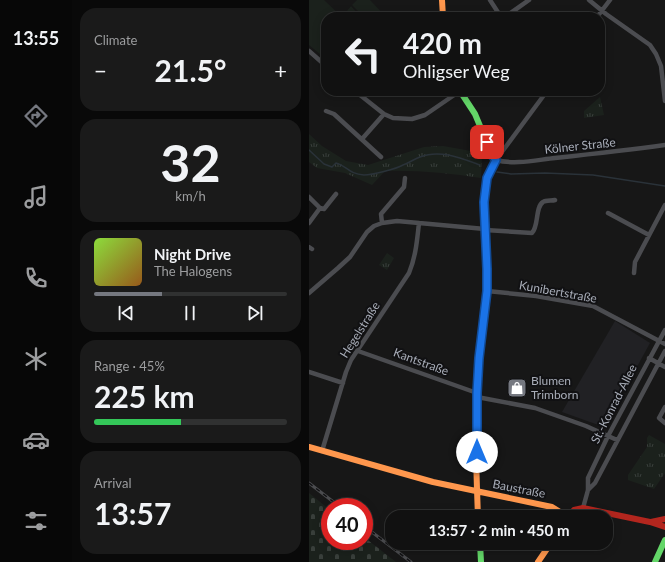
<!DOCTYPE html>
<meta charset="utf-8">
<style>
:root{--surface:#111;--page:#1a1a1a;--text:#f1f3f6;--muted:#9c9d9f;--line:#303131;--accent:#757880}
body{margin:0;font-family:Lato,sans-serif;background:var(--page);color:var(--text);height:100vh;display:flex;flex-direction:column;font-size:15px;white-space:nowrap}
*{box-sizing:border-box;margin:0}
p{font-size:13px;color:var(--muted)}
.icon{flex:none;width:22px;height:22px;fill:none;stroke:currentColor;stroke-width:2;stroke-linecap:round;stroke-linejoin:round}
.map{position:relative;flex:1;overflow:hidden}
.drawer{display:flex;flex-direction:column;gap:8px;padding:8px;background:#090909;width:237px}
.drawer>*{flex:none}
.hud{position:absolute;left:12px;top:12px;width:284px;height:84px;border-radius:16px;box-shadow:0 2px 10px #0003,0 0 0 1px var(--line);background:#111;color:var(--text);overflow:hidden}
.speed{position:absolute;left:12px;top:498px;display:flex;gap:8px;font-size:20px;font-weight:700;text-align:center}
.speed>*{display:grid;place-content:center;width:52px;height:52px;border-radius:50%;background:var(--surface);box-shadow:0 2px 10px #0003,0 0 0 1px var(--line);line-height:1}
.speed .limit{border:6px solid #d22;background:#fff;color:#111}
.pin{position:absolute;display:grid;place-items:center;width:34px;height:34px;color:#fff;margin:-17px;border-radius:8px;box-shadow:0 2px 6px #0006}
.me{position:absolute;width:44px;margin:-22px;rotate:0deg;stroke-linejoin:round;filter:drop-shadow(0 0 3px #0008)}
.turn{display:flex;align-items:center;gap:14px;height:84px;padding:0 16px;font-size:18px}
.turn .icon{width:52px;height:52px;stroke-width:2.5}
.turn b{display:block;font-size:28px;line-height:34px}
.big{font-size:30px;font-weight:700;line-height:1.1}
.drawer .widget{flex:1;display:flex;flex-direction:column;justify-content:center;gap:6px;min-width:0;padding:0 14px;border-radius:16px;background:var(--page)}
.drawer .dial{align-items:center;gap:0}
.dial b{font-size:52px;line-height:1}
.song{display:flex;align-items:center;gap:12px}
.cover{width:48px;height:48px;border-radius:6px;background:linear-gradient(135deg,hsl(90 70% 55%),hsl(30 70% 35%))}
.played{height:4px;border-radius:2px;background:linear-gradient(90deg,var(--accent) 35%,var(--line) 35%)}
.keys{display:flex;justify-content:space-around;direction:ltr}
.heat{display:flex;justify-content:space-between;align-items:center;font-size:22px;direction:ltr}
.charge{height:6px;border-radius:3px;background:linear-gradient(90deg,#34c759 45%,var(--line) 0)}
.trip{position:absolute;left:76px;top:510px;width:228px;height:40px;border-radius:16px;background:var(--surface);box-shadow:0 2px 10px #0003,0 0 0 1px var(--line);font-weight:700;line-height:40px;text-align:center}
main{display:flex;flex:1;min-height:0}
.tab-bar{display:flex;flex-direction:column;width:72px;justify-content:space-around;align-items:center;background:#070707;color:var(--muted)}
.tab-bar .icon{width:28px;height:28px}
.tab-bar .selected{color:var(--accent)}
.tab-bar b{font-size:18px;color:var(--text)}
.map>svg:first-child{display:block}
.built{fill:#212124}
.green{fill:#1b211c}
.cemetery{fill:url(#cemetery-stones)}
.park{fill:url(#park-tufts)}
.lines{fill:none;stroke-linecap:round;stroke-linejoin:round}
.stream{stroke:#2a3239;stroke-width:1.5}
.street{stroke:#4b4c50;stroke-width:4.5}
.fast{stroke:#63d668;stroke-width:6}
.slow{stroke:#ff974d;stroke-width:6}
.jam{stroke:#b3261e;stroke-width:6}
.rail-casing{stroke:#4b4c4f;stroke-width:3}
.rail{stroke:#111113;stroke-width:1.5;stroke-dasharray:4.5;stroke-linecap:butt}
.route-casing{stroke:#114b97;stroke-width:10}
.route{stroke:#1a73e8;stroke-width:7}
.labels{text-anchor:middle;stroke-width:4;stroke-linejoin:round;paint-order:stroke}
.street-label{font-size:12px;fill:#a8adb8;stroke:#111113}
.poi-label{font-size:12px;fill:#a8adb8;stroke:#111113;text-anchor:start}
</style>
<main>
<nav class="tab-bar">
<b>13:55</b>
<svg class="icon selected" aria-label="directions" viewBox="0 0 24 24"><path d="M12 3l9 9-9 9-9-9zM9 14v-3h6M13 9l2 2-2 2"/></svg>
<svg class="icon" aria-label="music" viewBox="0 0 24 24"><path d="M9 18V5l10-2v13"/><circle cx="6" cy="18" r="3"/><circle cx="16" cy="16" r="3"/></svg>
<svg class="icon" aria-label="phone" viewBox="0 0 24 24"><path d="M5 4h4l2 5-3 2q2 4 5 5l2-3 5 2v4C11 20 4 13 5 4z"/></svg>
<svg class="icon" aria-label="climate" viewBox="0 0 24 24"><path d="M12 3v18M4 7l16 10M4 17L20 7"/></svg>
<svg class="icon" aria-label="car" viewBox="0 0 24 24"><path d="M5 17H2v-5l4-1 3-4h7l3 4 3 1v5h-3M9 17h6M6 11h13"/><circle cx="7" cy="17" r="2"/><circle cx="17" cy="17" r="2"/></svg>
<svg class="icon" aria-label="filters" viewBox="0 0 24 24"><path d="M4 7h16M4 17h16"/><circle cx="9" cy="7" r="2"/><circle cx="15" cy="17" r="2"/></svg>
</nav>
<section class="drawer">
<div class="widget"><p>Climate</p>
<div class="heat"><a>−</a><b class="big">21.5°</b><a>+</a></div>
</div>
<div class="widget dial"><b>32</b><p>km/h</p></div>
<div class="widget">
<div class="song"><i class="cover"></i><div><b>Night Drive</b><p>The Halogens</p></div></div>
<div class="played"></div>
<div class="keys"><svg class="icon" aria-label="previous" viewBox="0 0 24 24"><path d="M18 5L8 12l10 7zM5 5v14"/></svg><svg class="icon" aria-label="pause" viewBox="0 0 24 24"><path d="M8 5v14M16 5v14"/></svg><svg class="icon" aria-label="next" viewBox="0 0 24 24"><path d="M6 5l10 7-10 7zM19 5v14"/></svg></div>
</div>
<div class="widget"><p>Range · 45%</p><b class="big">225 km</b><div class="charge"></div></div>
<div class="widget"><p>Arrival</p><b class="big">13:57</b></div>
</section>
<div class="map">
<svg width="356" height="562" viewBox="0 0 356 562">
<defs>
<pattern id="cemetery-stones" width="16" height="16" patternUnits="userSpaceOnUse"><rect width="16" height="16" fill="#1b211c"/><path d="M2 7V4a2 2 0 0 1 4 0v3zM10 15v-3a2 2 0 0 1 4 0v3z" fill="#393f3b"/></pattern>
<pattern id="park-tufts" width="24" height="20" patternUnits="userSpaceOnUse"><rect width="24" height="20" fill="#1b211c"/><path d="M3 7l-1-3M5 7V3M7 7l1-3M15 17l-1-3M17 17v-4M19 17l1-3" fill="none" stroke="#393f3b"/></pattern>
</defs>
<rect width="100%" height="100%" fill="#171717"/>
<path class="built" d="M306 321 341 343 295 427 253 412Z"/>
<path class="green" d="M0 0H15L33 17 42 6 52 17H17V59L0 45Z
M48 0H61L77 17H55L43 5Z"/>
<path class="cemetery" d="M0 493 21 510V541H55V537L87 562H0Z"/>
<path class="park" d="M291 97 295 115 275 118V111Z
M0 134 13 146 37 161 59 165 115 147 134 146 173 153 172 178C140 173 108 170 76 171L63 185 36 173 8 168 0 162Z
M78 253 85 258 78 270 70 265Z
M340 435 356 444V473L345 489 319 480V475L338 447V438Z"/>
<g class="lines">
<path class="stream" d="M0 150 15 164 23 167 27 163C39 166 39 174 55 175 63 175 87 169 94 165 100 163 105 159 111 157 131 149 152 158 171 165
M188 172 202 174 236 173 284 175 356 186"/>
<path class="street" d="M181 0 192 17
M280 0 297 14 341 45 347 54 352 66 356 101
M196 17 220 0
M288 17 301 0
M0 51 17 66
M46 91 75 114 84 118 103 119 116 115 151 91
M238 91 187 160C206 165 227 160 246 158 283 154 319 150 356 145
M17 111 25 114 72 157
M53 139 75 114
M0 197 11 208 0 223
M11 208 15 209 27 194
M299 213 340 235
M73 223 72 214 95 187 96 178
M176 230 223 233C230 226 226 207 234 202 237 200 243 201 246 200
M0 247 3 249
M325 273 326 262 356 205
M178 291 227 296 284 306 356 344
M0 293 29 268 41 257 58 232 65 226 73 223 88 221 176 229
M49 351 168 393
M340 358 356 367
M0 372 34 383
M168 397 226 408 277 426 308 440
M356 407 350 418 356 423
M13 451 37 372 42 360 100 273C107 256 108 240 110 223
M279 490 286 483 356 351
M274 508 279 490V478L299 436 356 330"/>
<path class="fast" d="M151 91 166 114 181 150 187 160 178 178 175 202 178 266
M171 543 172 562
M346 562 356 540"/>
<path class="slow" d="M133 0 134 17
M0 447 124 482 243 507 259 517
M169 517C167 465 165 409 170 358 173 327 179 297 178 266
M229 562 242 543"/>
<path class="jam" d="M258 517 265 510 274 508 341 522 356 527
M342 522 356 519"/>
<defs>
<path id="rail" d="M0 483 31 507
M55 526 102 562"/>
</defs>
<use href="#rail" class="rail-casing"/>
<use href="#rail" class="rail"/>
</g>
<g class="lines">
<defs>
<path id="route" d="M168 452V393L170 358 178 291V269L175 202 178 178 187 160 182 154 178 142"/>
</defs>
<use href="#route" class="route-casing"/>
<use href="#route" class="route"/>
</g>
<defs>
<symbol id="shop-square" viewBox="-11 -11 22 22"><rect x="-9" y="-9" width="18" height="18" rx="4" fill="#757880" stroke="#111113"/><path d="M-5-2.5h2.3a2.7 3.5 0 0 1 5.4 0H5L5.5 6h-11ZM-1.5-2.5h3a1.5 2.3 0 0 0-3 0Z" fill="#fff"/></symbol>
</defs>
<g fill-rule="evenodd">
<use href="#shop-square" x="197" y="377" width="22" height="22"/>
</g>
<g class="labels">
<g class="street-label">
<text transform="translate(271 146) rotate(-6)" y="4">Kölner Straße</text>
<text transform="translate(249 292) rotate(10)" y="4">Kunibertstraße</text>
<text transform="translate(51 330) rotate(-58)" y="4">Hegelstraße</text>
<text transform="translate(112 362) rotate(20)" y="4">Kantstraße</text>
<text transform="translate(305 404) rotate(-63)" y="4">St.-Konrad-Allee</text>
<text transform="translate(210 489) rotate(11)" y="4">Baustraße</text>
</g>
<g class="poi-label">
<text x="222" y="385">Blumen<tspan x="222" dy="14">Trimborn</tspan></text>
</g>
</g>
</svg>
<div class="speed"><div class="limit">40</div></div>
<div class="pin" style="left:178px;top:142px;background:#d93025"><svg class="icon" aria-label="arrive" viewBox="0 0 24 24"><path d="M6 21V4h12l-3 4 3 4H6"/></svg></div>
<svg class="me" style="left:168px;top:452px" viewBox="-20 -20 40 40"><circle r="19" fill="#fff"/><path d="M0-13L10 11 0 6-10 11z" fill="#1a73e8"/></svg>
<div class="trip">13:57 · 2 min · 450 m</div>
<div class="hud">
<div class="turn"><svg class="icon" aria-label="left" viewBox="0 0 24 24"><path d="M17 20v-9H6M10 6l-5 5 5 5"/></svg><div><b>420 m</b>Ohligser Weg</div></div>
</div>
</div>
</main>
